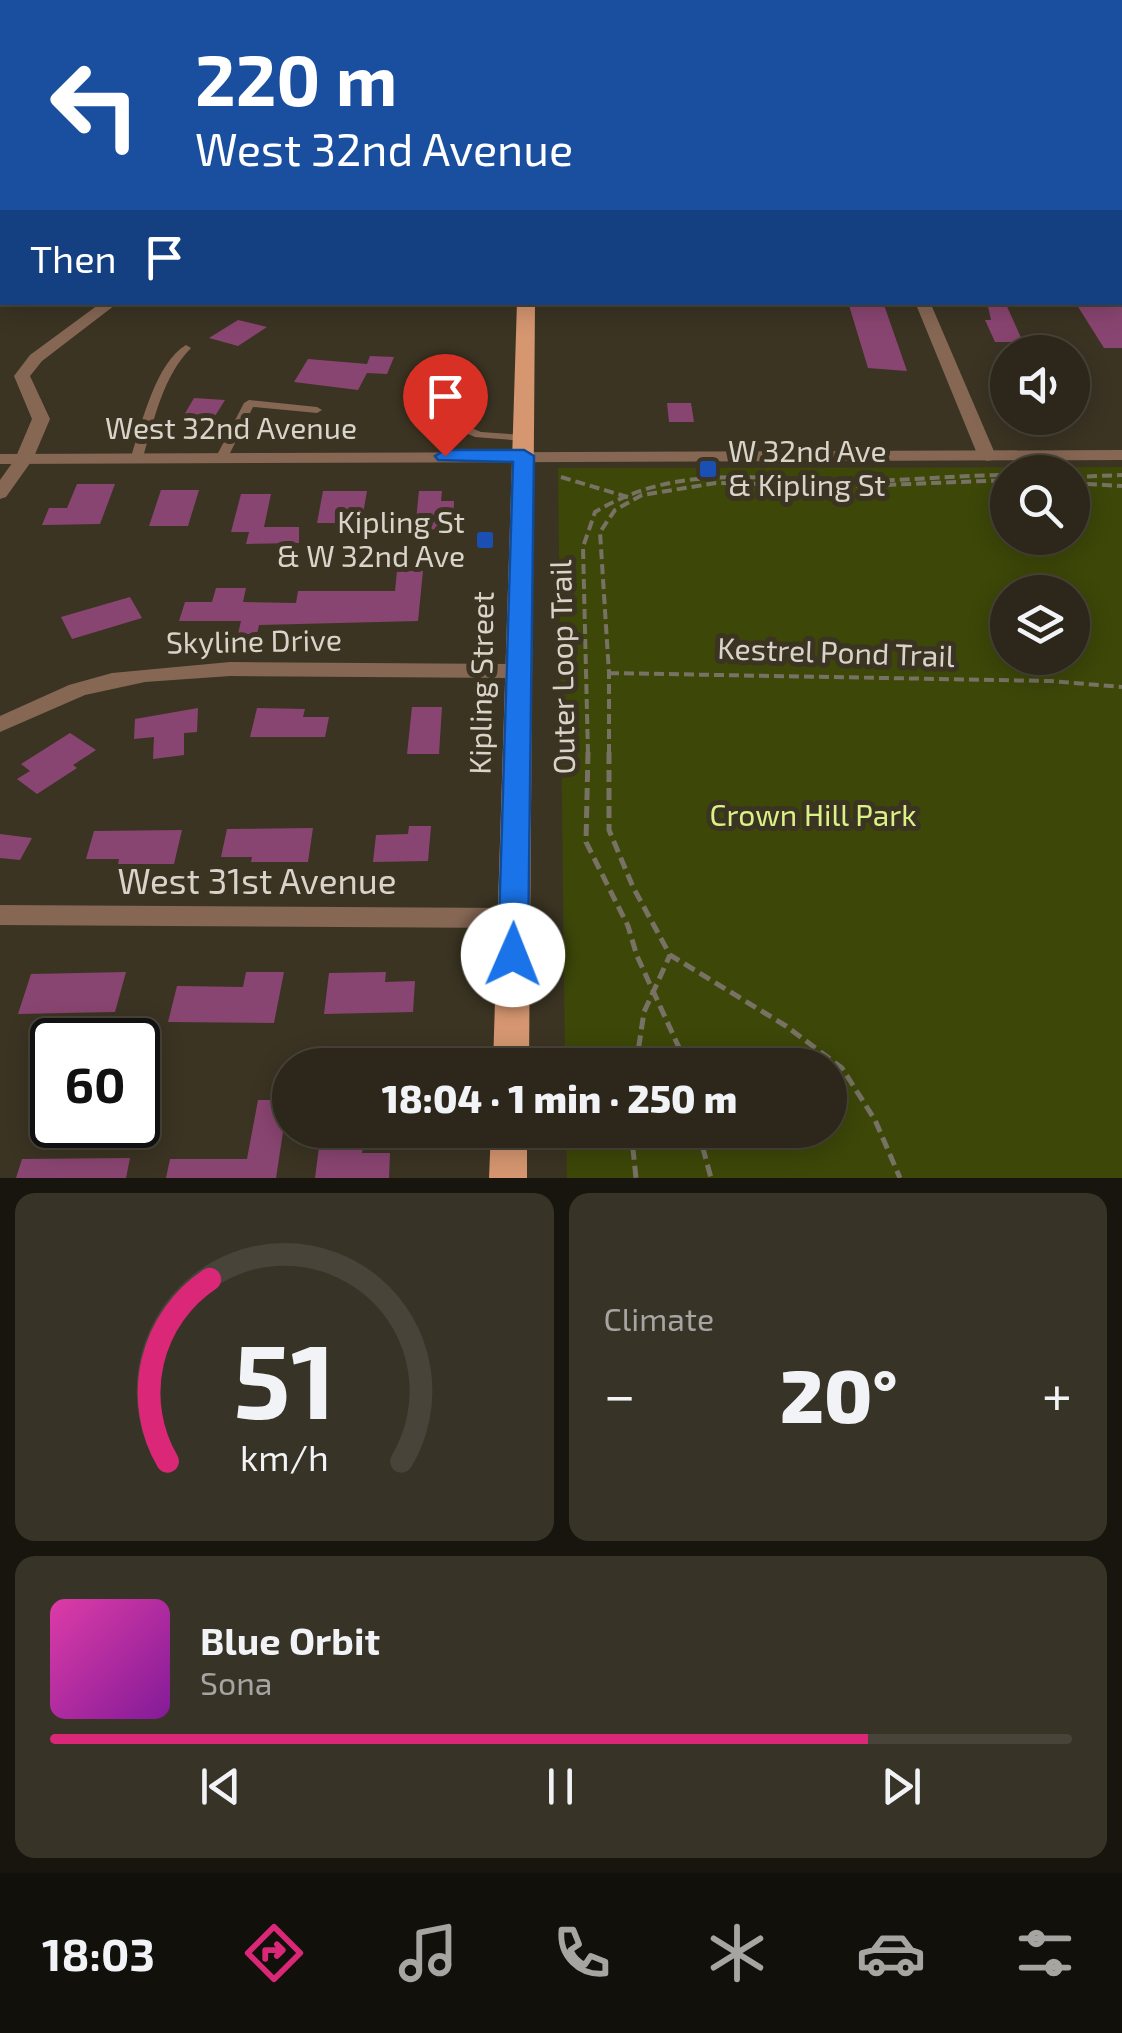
<!DOCTYPE html>
<meta charset="utf-8">
<style>
:root{--surface:#2c271a;--page:#383327;--text:#f1f3f6;--muted:#a6a5a2;--line:#484439;--accent:#db2777}
body{margin:0;font-family:"Exo 2",sans-serif;background:var(--page);color:var(--text);height:100vh;display:flex;flex-direction:column;font-size:38px;white-space:nowrap}
*{box-sizing:border-box;margin:0}
p{font-size:32px;color:var(--muted)}
.icon{flex:none;width:55px;height:55px;fill:none;stroke:currentColor;stroke-width:2;stroke-linecap:round;stroke-linejoin:round}
.map{position:relative;height:1178px;overflow:hidden}
.side{display:flex;flex-direction:column;gap:15px;padding:15px;background:#18150e;flex:1}
.side>*{flex:none}
.hud{position:absolute;left:0px;top:0px;width:1122px;height:305px;box-shadow:0 5px 25px #0003,0 0 0 2px var(--line);background:#1a4fa0;color:#fff;overflow:hidden}
.buttons{position:absolute;left:990px;top:335px;display:grid;gap:20px}
.buttons a{display:grid;place-items:center;width:100px;height:100px;border-radius:50%;background:var(--surface);box-shadow:0 5px 25px #0003,0 0 0 2px var(--line);font-size:50px}
.speed{position:absolute;left:30px;top:1018px;display:flex;gap:20px;font-size:50px;font-weight:700;text-align:center}
.speed>*{display:grid;place-content:center;width:130px;height:130px;border-radius:50%;background:var(--surface);box-shadow:0 5px 25px #0003,0 0 0 2px var(--line);line-height:1}
.speed .limit{border:5px solid #111;border-radius:15px;background:#fff;color:#111}
.pin{position:absolute;display:grid;place-items:center;width:85px;height:85px;color:#fff;margin:-102px -42px;border-radius:50% 50% 50% 0;rotate:-45deg;box-shadow:0 0 10px #0007}
.pin .icon{rotate:45deg}
.me{position:absolute;width:110px;margin:-55px;rotate:1deg;stroke-linejoin:round;filter:drop-shadow(0 0 8px #0008)}
.turn{display:flex;align-items:center;gap:35px;height:210px;padding:0 30px;font-size:45px}
.turn .icon{width:130px;height:130px;stroke-width:2.5}
.turn b{display:block;font-size:70px;line-height:85px}
.then{display:flex;align-items:center;height:95px;padding:0 30px;background:#0003;gap:20px;font-size:38px}
.big{font-size:75px;font-weight:800;line-height:1.1}
.side .tile{flex:1;display:flex;flex-direction:column;justify-content:center;gap:15px;min-width:0;padding:0 35px;border-radius:20px;background:var(--page)}
.side .dial{align-items:center;gap:0}
.dial svg{height:260px;overflow:visible;fill:none;stroke:var(--line);stroke-width:7;stroke-linecap:round;text-anchor:middle}
.dial text{fill:var(--text);stroke:none}
.song{display:flex;align-items:center;gap:30px}
.cover{width:120px;height:120px;border-radius:15px;background:linear-gradient(135deg,hsl(320 70% 55%),hsl(290 70% 35%))}
.played{height:10px;border-radius:5px;background:linear-gradient(90deg,var(--accent) 80%,var(--line) 80%)}
.keys{display:flex;justify-content:space-around;direction:ltr}
.heat{display:flex;justify-content:space-between;align-items:center;font-size:55px;direction:ltr}
.side .tiles{flex:1;display:grid;gap:15px;grid-template-columns:1fr 1fr}
.tile:last-child{grid-column:span 2}
.trip{position:absolute;left:272px;top:1048px;width:575px;height:100px;border-radius:50px;background:var(--surface);box-shadow:0 5px 25px #0003,0 0 0 2px var(--line);font-weight:800;line-height:100px;text-align:center}
.tabs{display:flex;height:160px;justify-content:space-around;align-items:center;background:#12100a;color:var(--muted)}
.tabs .icon{width:70px;height:70px}
.tabs .active{color:var(--accent)}
.tabs b{font-size:45px;color:var(--text)}
.map>svg:first-child{display:block}
.green{fill:#3d4708;fill-rule:evenodd}
.lines{fill:none;stroke-linecap:round;stroke-linejoin:round}
.stream{stroke:#082232;stroke-width:5}
.building{fill:#894571}
.path-far1{stroke:#787264;stroke-width:4;stroke-dasharray:10 5;stroke-linecap:butt}
.path{stroke:#787264;stroke-width:5;stroke-dasharray:12 6;stroke-linecap:butt}
.service{fill:#866754;fill-rule:evenodd}
.minor{fill:#866754;fill-rule:evenodd}
.tertiary{fill:#866754;fill-rule:evenodd}
.primary{fill:#d59670;fill-rule:evenodd}
.route{fill:#1a73e8;stroke:#114b97;stroke-width:2.5}
.transit-dot{fill:#1a4fb4;stroke:#3b3423;stroke-width:4}
.labels{text-anchor:middle;stroke-width:10;stroke-linejoin:round;paint-order:stroke}
.street-label{font-size:30px;fill:#d9d4ca;stroke:#3b3423}
.poi-label{font-size:30px;fill:#d9d4ca;stroke:#3b3423;text-anchor:start}
.park-label{font-size:30px;fill:#daf183;stroke:#3b3423}
.near-street-label{font-size:35px;fill:#d9d4ca;stroke:#3b3423}
</style>
<div class="map">
<svg width="1122" height="1178" viewBox="0 0 1122 1178">
<rect width="100%" height="100%" fill="#3b3423"/>
<path class="green" d="M1122 467V1178H567L566 1130H830V1065H565L558 468ZM1008 472H1072V538H1008ZM1008 592H1072V658H1008Z"/>
<g class="lines">
<path class="stream" d="M1120 185V191"/>
</g>
<path class="building" d="M848 302H883L907 371 868 368Z
M987 302H1005L1023 342H995L985 320H991Z
M1075 302H1122V348H1104Z
M238 320 267 327 238 346 209 338Z
M370 356 394 357 387 374 367 373 358 390 294 382 308 359 367 364Z
M194 398 225 400 215 416 184 415Z
M667 403H691L694 422H669Z
M77 484H115L100 524 42 525 49 508H67Z
M161 490H199L188 526H149Z
M323 491H367L363 514H354L353 523H317Z
M419 491H442L441 501H454L453 529 415 530Z
M241 494H271L264 527H299V543L246 544 249 532H231Z
M397 571H423L418 621 259 625 257 634H238L241 621H179L185 602H212L216 588H246L243 602 296 603 298 591H395Z
M130 597 142 618 72 639 61 617Z
M412 707H442L439 754H407Z
M198 708 197 732 184 733V755L153 759 154 737 134 739 135 719Z
M257 708 305 709 303 717H329L325 737H250Z
M70 733 96 750 73 765 77 768 37 794 17 779 30 771 21 764Z
M409 826H431L428 861 373 862 376 835 408 834Z
M313 828 308 862H251L252 857H221L227 829Z
M182 830 174 864H118L119 859H86L94 831Z
M0 834 32 838 20 860 0 858Z
M126 972 115 1012 18 1014 31 974Z
M246 972H284L274 1023 168 1022 177 986 243 987Z
M386 972 385 982 415 981 413 1012 324 1014 329 973Z
M258 1100H290V1132H283L276 1178H166L170 1159H247Z
M319 1147H363L362 1153H390L389 1178H315Z
M130 1158 126 1178H16L22 1159Z"/>
<g class="lines">
<path class="path-far1" d="M561 477 631 498
M1072 477 1122 475
M1072 483 1122 486
M609 673 1050 681 1122 687
M588 754 583 547 595 512C680 461 762 481 855 481 906 481 957 475 1008 475
M609 754V673L600 532 615 510 642 495 716 483 860 486 1008 480"/>
<path class="path" d="M588 752 586 842 628 926 637 956 687 1065
M609 752V830L633 887 670 955 786 1026 842 1068 875 1120 900 1178
M636 1065 644 1012 670 955
M631 1130 636 1178
M698 1130 711 1178"/>
<path class="service" d="M1120 17H1122V21H1120Z
M186 345 191 348C163 376 154 420 143 457L141 459H133L131 457C141 425 156 362 186 345Z
M249 400 317 407 322 410 317 413 253 407 228 457 226 459H218L216 457 244 403Z
M416 404 481 432 524 435 529 438 524 441 475 437 412 409 411 407Z"/>
<path class="minor" d="M96 0H106V2H96Z
M710 0H720L721 2H711Z
M811 0H859L860 2H814Z
M1120 8H1122V14H1120Z
M1120 67H1122V73H1120Z
M0 69H2V75H0Z
M0 99 2 100V106L0 107Z
M0 166H2V174H0Z
M0 247H2V255H0Z
M102 302H119L42 361 30 376 50 419 33 459 6 497 0 499V480L15 459 32 419 14 376 30 355Z
M915 302H930L996 456 993 460 987 461 978 456Z
M230 662 519 664 530 671 519 678 230 676 145 682 85 695 0 732V716L69 685 112 673Z
M0 905 514 908 523 911 527 918 523 925 514 928 0 925Z"/>
<path class="tertiary" d="M1122 450V460L0 464V454Z"/>
<path class="primary" d="M530 0H542V2H530Z
M517 302H535L529 1065H493Z
M491 1130H527V1178H489Z"/>
</g>
<path class="route" d="M445 450H524L534 456 528 955 523 963 513 967 502 963 498 955 513 462 438 460 435 456Z"/>
<g class="transit-dot">
<rect x="698" y="459" width="20" height="20" rx="5"/>
<rect x="475" y="530" width="20" height="20" rx="5"/>
</g>
<g class="labels">
<g class="street-label">
<text x="231" y="439">West 32nd Avenue</text>
<text transform="translate(254 642) rotate(-1)" y="10">Skyline Drive</text>
<text transform="translate(836 653) rotate(2)" y="10">Kestrel Pond Trail</text>
<text transform="translate(563 667) rotate(-91)" y="10">Outer Loop Trail</text>
<text transform="translate(482 683) rotate(-89)" y="10">Kipling Street</text>
</g>
<g class="poi-label">
<text x="728" y="462">W 32nd Ave<tspan x="728" dy="34">&amp; Kipling St</tspan></text>
<text x="465" y="533" text-anchor="end">Kipling St<tspan x="465" dy="34">&amp; W 32nd Ave</tspan></text>
</g>
<g class="park-label">
<text x="813" y="826">Crown Hill Park</text>
</g>
<g class="near-street-label">
<text x="257" y="894">West 31st Avenue</text>
</g>
</g>
</svg>
<div class="buttons">
<a><svg class="icon" aria-label="sound" viewBox="0 0 24 24"><path d="M4 9h4l5-4v14l-5-4H4zM17 9q2 3 0 6"/></svg></a>
<a><svg class="icon" aria-label="search" viewBox="0 0 24 24"><circle cx="10" cy="10" r="6"/><path d="M15 15l6 6"/></svg></a>
<a><svg class="icon" aria-label="layers" viewBox="0 0 24 24"><path d="M12 4l9 5-9 5-9-5zM3 14l9 5 9-5"/></svg></a>
</div>
<div class="speed"><div class="limit">60</div></div>
<div class="pin" style="left:445px;top:456px;background:#d93025"><svg class="icon" aria-label="arrive" viewBox="0 0 24 24"><path d="M6 21V4h12l-3 4 3 4H6"/></svg></div>
<svg class="me" style="left:513px;top:955px" viewBox="-20 -20 40 40"><circle r="19" fill="#fff"/><path d="M0-13L10 11 0 6-10 11z" fill="#1a73e8"/></svg>
<div class="trip">18:04 · 1 min · 250 m</div>
<div class="hud">
<div class="turn"><svg class="icon" aria-label="left" viewBox="0 0 24 24"><path d="M17 20v-9H6M10 6l-5 5 5 5"/></svg><div><b>220 m</b>West 32nd Avenue</div></div>
<div class="then">Then<svg class="icon" aria-label="arrive" viewBox="0 0 24 24"><path d="M6 21V4h12l-3 4 3 4H6"/></svg></div>
</div>
</div>
<section class="side">
<div class="tiles">
<div class="tile dial"><svg viewBox="0 0 100 80">
<path d="M14 69A42 42 0 1 1 86 69"/>
<path d="M14 69A42 42 0 0 1 27 13" stroke="#db2777"/>
<text x="50" y="56" font-size="32" font-weight="700">51</text>
<text x="50" y="72" font-size="11">km/h</text>
</svg></div>
<div class="tile"><p>Climate</p>
<div class="heat"><a>−</a><b class="big">20°</b><a>+</a></div>
</div>
<div class="tile">
<div class="song"><i class="cover"></i><div><b>Blue Orbit</b><p>Sona</p></div></div>
<div class="played"></div>
<div class="keys"><svg class="icon" aria-label="previous" viewBox="0 0 24 24"><path d="M18 5L8 12l10 7zM5 5v14"/></svg><svg class="icon" aria-label="pause" viewBox="0 0 24 24"><path d="M8 5v14M16 5v14"/></svg><svg class="icon" aria-label="next" viewBox="0 0 24 24"><path d="M6 5l10 7-10 7zM19 5v14"/></svg></div>
</div>
</div>
</section>
<nav class="tabs">
<b>18:03</b>
<svg class="icon active" aria-label="directions" viewBox="0 0 24 24"><path d="M12 3l9 9-9 9-9-9zM9 14v-3h6M13 9l2 2-2 2"/></svg>
<svg class="icon" aria-label="music" viewBox="0 0 24 24"><path d="M9 18V5l10-2v13"/><circle cx="6" cy="18" r="3"/><circle cx="16" cy="16" r="3"/></svg>
<svg class="icon" aria-label="phone" viewBox="0 0 24 24"><path d="M5 4h4l2 5-3 2q2 4 5 5l2-3 5 2v4C11 20 4 13 5 4z"/></svg>
<svg class="icon" aria-label="climate" viewBox="0 0 24 24"><path d="M12 3v18M4 7l16 10M4 17L20 7"/></svg>
<svg class="icon" aria-label="car" viewBox="0 0 24 24"><path d="M5 17H2v-5l4-1 3-4h7l3 4 3 1v5h-3M9 17h6M6 11h13"/><circle cx="7" cy="17" r="2"/><circle cx="17" cy="17" r="2"/></svg>
<svg class="icon" aria-label="filters" viewBox="0 0 24 24"><path d="M4 7h16M4 17h16"/><circle cx="9" cy="7" r="2"/><circle cx="15" cy="17" r="2"/></svg>
</nav>
